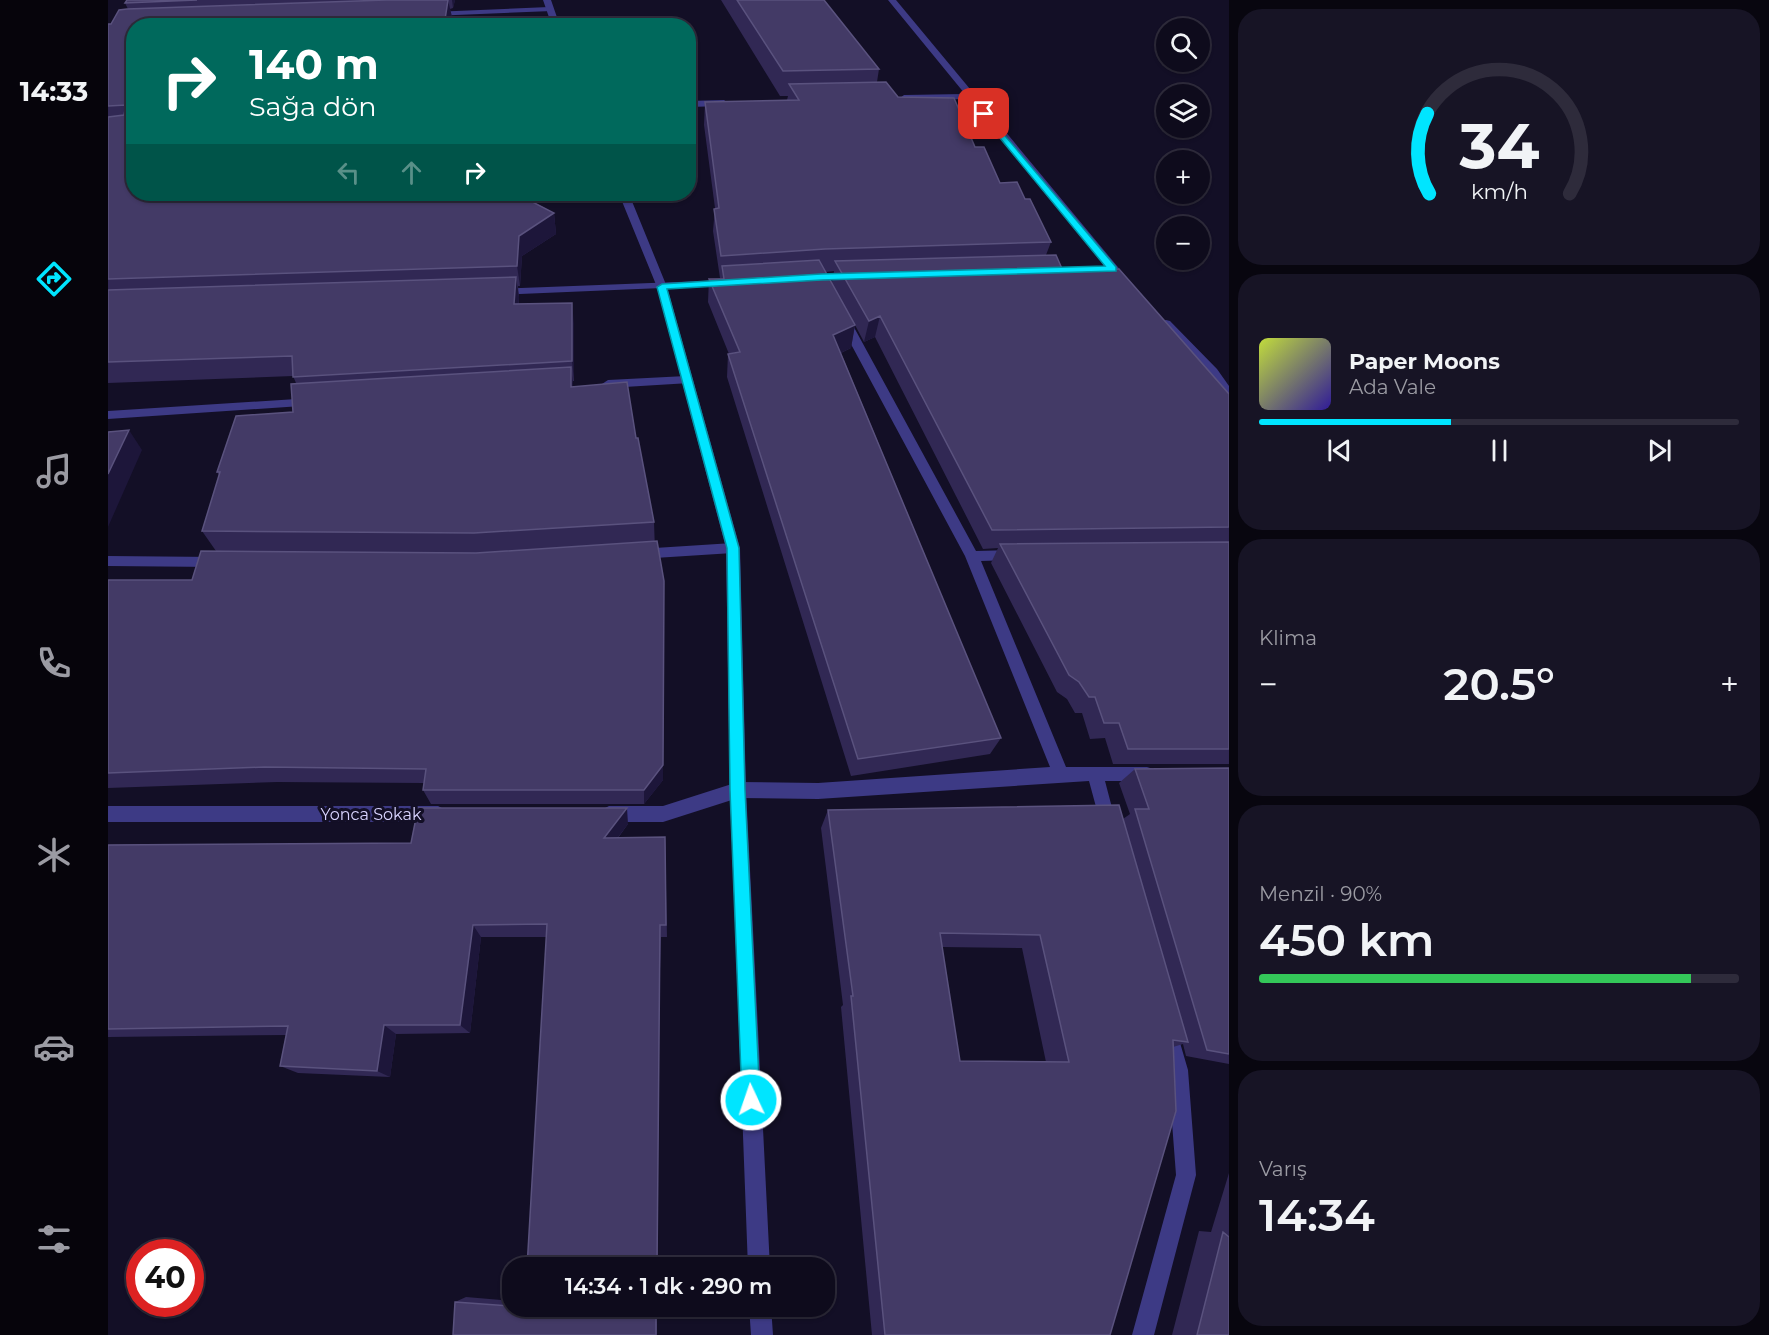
<!DOCTYPE html>
<html lang="tr">
<meta charset="utf-8">
<style>
:root{--surface:#0e0b1c;--page:#171425;--text:#f1f3f6;--muted:#9b9ba3;--line:#2e2b3b;--accent:#00e5ff}
body{margin:0;font-family:Montserrat,sans-serif;background:var(--page);color:var(--text);height:100vh;display:flex;flex-direction:column;font-size:22px;white-space:nowrap}
*{box-sizing:border-box;margin:0}
p{font-size:20px;color:var(--muted)}
.icon{flex:none;width:33px;height:33px;fill:none;stroke:currentColor;stroke-width:2;stroke-linecap:round;stroke-linejoin:round}
.map{position:relative;flex:1;overflow:hidden}
.details{display:flex;flex-direction:column;gap:9px;padding:9px;background:#08060f;width:540px}
.details>*{flex:none}
.banner{position:absolute;left:18px;top:18px;width:570px;height:183px;border-radius:24px;box-shadow:0 2px 4px #0004,0 0 0 2px var(--line);background:#00695c;color:#fff;overflow:hidden}
.tools{position:absolute;left:1048px;top:18px;display:grid;gap:12px}
.tools a{display:grid;place-items:center;width:54px;height:54px;border-radius:50%;background:var(--surface);box-shadow:0 2px 4px #0004,0 0 0 2px var(--line);font-size:30px}
.speed{position:absolute;left:18px;top:1239px;display:flex;gap:12px;font-size:30px;font-weight:700;text-align:center}
.speed>*{display:grid;place-content:center;width:78px;height:78px;border-radius:50%;background:var(--surface);box-shadow:0 2px 4px #0004,0 0 0 2px var(--line);line-height:1}
.speed .limit{border:9px solid #d22;background:#fff;color:#111}
.pin{position:absolute;display:grid;place-items:center;width:51px;height:51px;color:#fff;margin:-26px;border-radius:12px;box-shadow:0 3px 9px #0006}
.me{position:absolute;width:66px;margin:-33px;rotate:357deg;stroke-linejoin:round;filter:drop-shadow(0 0 4px #0008)}
.turn{display:flex;align-items:center;gap:21px;height:126px;padding:0 24px;font-size:27px}
.turn .icon{width:78px;height:78px;stroke-width:2.5}
.turn b{display:block;font-size:42px;line-height:51px}
.lanes{display:flex;align-items:center;height:57px;padding:0 24px;background:#0003;justify-content:center;gap:30px;direction:ltr}
.lanes .off{opacity:.35}
.big{font-size:45px;font-weight:600;line-height:1.1}
.details .card{flex:1;display:flex;flex-direction:column;justify-content:center;gap:9px;min-width:0;padding:0 21px;border-radius:24px;background:var(--page)}
.details .dial{align-items:center;gap:0}
.dial svg{height:156px;overflow:visible;fill:none;stroke:var(--line);stroke-width:7;stroke-linecap:round;text-anchor:middle}
.dial text{fill:var(--text);stroke:none}
.song{display:flex;align-items:center;gap:18px}
.cover{width:72px;height:72px;border-radius:9px;background:linear-gradient(135deg,hsl(70 70% 55%),hsl(250 70% 35%))}
.played{height:6px;border-radius:3px;background:linear-gradient(90deg,var(--accent) 40%,var(--line) 40%)}
.keys{display:flex;justify-content:space-around;direction:ltr}
.heat{display:flex;justify-content:space-between;align-items:center;font-size:33px;direction:ltr}
.charge{height:9px;border-radius:4px;background:linear-gradient(90deg,#34c759 90%,var(--line) 0)}
.trip{position:absolute;left:394px;top:1257px;width:333px;height:60px;border-radius:24px;background:var(--surface);box-shadow:0 2px 4px #0004,0 0 0 2px var(--line);font-weight:600;line-height:60px;text-align:center}
main{display:flex;flex:1;min-height:0}
.tab-bar{display:flex;flex-direction:column;width:108px;justify-content:space-around;align-items:center;background:#06040b;color:var(--muted)}
.tab-bar .icon{width:42px;height:42px}
.tab-bar .selected{color:var(--accent)}
.tab-bar b{font-size:27px;color:var(--text)}
.map>svg:first-child{display:block}
.lines{fill:none;stroke-linecap:round;stroke-linejoin:round}
.minor{fill:#3d3a85;fill-rule:evenodd}
.tertiary{fill:#3d3a85;fill-rule:evenodd}
.wall{fill:#312854;fill-rule:evenodd}
.shaded-wall{fill:#1d163a}
.building{fill:#433a66;stroke:#5a527e;stroke-width:1.5;fill-rule:evenodd}
.route{fill:#00e5ff;stroke:#0095a6;stroke-width:1.5}
.labels{text-anchor:middle;stroke-width:6;stroke-linejoin:round;paint-order:stroke}
.street-label{font-size:16px;fill:#d9d4ff;stroke:#130f26}
</style>
<main>
<nav class="tab-bar">
<b>14:33</b>
<svg class="icon selected" aria-label="directions" viewBox="0 0 24 24"><path d="M12 3l9 9-9 9-9-9zM9 14v-3h6M13 9l2 2-2 2"/></svg>
<svg class="icon" aria-label="music" viewBox="0 0 24 24"><path d="M9 18V5l10-2v13"/><circle cx="6" cy="18" r="3"/><circle cx="16" cy="16" r="3"/></svg>
<svg class="icon" aria-label="phone" viewBox="0 0 24 24"><path d="M5 4h4l2 5-3 2q2 4 5 5l2-3 5 2v4C11 20 4 13 5 4z"/></svg>
<svg class="icon" aria-label="climate" viewBox="0 0 24 24"><path d="M12 3v18M4 7l16 10M4 17L20 7"/></svg>
<svg class="icon" aria-label="car" viewBox="0 0 24 24"><path d="M5 17H2v-5l4-1 3-4h7l3 4 3 1v5h-3M9 17h6M6 11h13"/><circle cx="7" cy="17" r="2"/><circle cx="17" cy="17" r="2"/></svg>
<svg class="icon" aria-label="filters" viewBox="0 0 24 24"><path d="M4 7h16M4 17h16"/><circle cx="9" cy="7" r="2"/><circle cx="15" cy="17" r="2"/></svg>
</nav>
<div class="map">
<svg width="1121" height="1335" viewBox="0 0 1121 1335">
<rect width="100%" height="100%" fill="#130f26"/>
<g class="lines">
<path class="minor" d="M780 0H788L1014 272V276H1006L1003 272 931 273 930 271 935 268 998 266 861 99 793 100 792 98 796 95 857 94Z
M441 7H444V11L324 16 320 14 324 12Z
M580 101 616 100 620 103 616 106 580 107Z
M621 280 625 281V285L390 295 385 292 390 289Z
M736 316 742 320 868 551 905 550 912 555 905 560 873 561 958 767H1039L1045 769 1047 774 1045 779 1039 781H997L1008 823 1006 829 1000 831 994 829 981 781 710 799 630 798 555 822H501L495 819 493 814 495 809 501 806H555L630 782 710 783 942 767 857 556 730 320Z
M1058 320 1062 321 1109 369 1121 386V399L1117 398 1101 375 1054 327V321Z
M578 376 582 377V383L500 388 494 384 500 380Z
M204 398 210 402 208 405 0 419V411Z
M625 543 632 548 625 553 531 559 524 554 531 549Z
M0 556 108 557 115 562 108 567 0 566Z
M0 806H330L336 809 338 814 336 819 330 822H0Z
M1061 1027 1068 1029 1080 1070 1088 1175 1046 1335H1024L1068 1175 1060 1070 1052 1036 1054 1029Z"/>
<path class="tertiary" d="M435 0H443L452 26H444Z
M511 194H521L559 287 632 548 638 790 662 1268H640L622 790 618 548 549 287Z
M641 1306H663L665 1335H643Z"/>
</g>
<path class="wall" d="M19 0H347L345 8 342 9 344 17 26 194H413V195L446 213 448 234 414 256 412 286H410L411 297V304L466 323V381H465V387L528 438 546 522 555 780 536 804H323L315 790 316 783 169 782 0 788V580H84L108 551 94 531 111 475 109 472 185 412 188 383 185 376 0 383V24H3L20 9 17 3Z
M613 0H716L771 69 769 82 790 97 867 147 892 183 917 199 943 242 938 255 955 271 1121 394V764H1005L997 738 982 739 974 713H967L959 699 949 692 883 563 890 548 875 549 767 337 756 342 747 325 743 348 733 353 893 738 882 754 743 776 619 377 620 354H621L600 302 601 279 614 278H612L605 231 607 208 596 125 597 102 679 100 680 96H672ZM726 271 724 282 718 272Z
M1121 768V1064L1078 1056 1075 1044 1065 1047 1002 1335H764L733 1007 735 1005 713 828 720 810 1015 819 1022 814 1011 783 1027 769ZM834 947 914 948 938 1062 852 1061Z
M520 824 510 838 557 837 559 937H553L551 1005 438 937H373L362 1033 288 1034 282 1077 190 1073 172 1066 179 1035 0 1037V845L303 843Z
M1121 1173V1335H1064L1091 1231 1103 1232Z
M358 1297 405 1301V1306H549V1335L347 1302Z"/>
<path class="shaded-wall" d="M340 0 344 17 342 26H336Z
M344 0H347L345 8Z
M446 213 448 234 414 256 412 286 409 266 411 236Z
M408 277 411 297 410 324 406 304Z
M464 303 466 323V381L464 361Z
M772 316 767 337 756 342 761 321Z
M747 325 743 348 721 358 725 335Z
M463 367 466 392 463 387Z
M21 430 34 450 0 527V474Z
M556 581 555 780 536 804V790Z
M519 808 520 824 498 853 496 838Z
M365 925 373 937 362 1033 352 1025Z
M552 925 549 1268 551 995Z
M276 1025 288 1034 282 1077 269 1071Z"/>
<path class="building" d="M19 0H89L17 3Z
M278 0H340L336 26H26V194H409L446 213 411 236 409 266 0 279V117L16 115 18 105 0 106V24H3L11 10 19 9Z
M629 0H716L771 69 675 71Z
M778 82 790 97 846 98 867 147H876L892 183 909 182 917 199H922L943 242 717 249 613 256 606 209 611 208 597 102 691 100 681 84Z
M948 255 955 271 1011 269 1121 394V527L884 530 772 316 761 321 727 261Z
M711 260 747 325 725 335 893 738 750 759 620 354 632 352 601 279H616L614 266Z
M408 277 406 304 464 303V361L185 377 184 356 0 362V290Z
M463 367V387L519 382 528 438H530L546 522 366 533 94 531 112 472H109L128 416 185 412 183 384Z
M21 430 0 474V432Z
M549 541 556 581 555 765 536 790H315L318 769 156 767 0 773V580H84L93 551 368 553Z
M1121 542V749H1020L1011 723H996L987 697H981L971 682 961 675 892 544Z
M1121 768V1054L1099 1050 1027 809H1041L1027 769Z
M1011 805 1080 1042 1065 1040 1068 1111 1002 1335H777L743 996H745L720 810ZM832 933 932 935 961 1062 852 1061Z
M310 808H519L496 838 557 837 558 925H552L549 1268H419L439 924 365 925 352 1025H276L269 1071 172 1066 180 1026 0 1029V845L303 843Z
M1115 1232 1121 1237V1335H1089Z
M347 1302 416 1307V1306H548V1335H345Z"/>
<path class="route" d="M876 111 1008 267V271L713 280 559 289 631 548 637 790 652 1100 650 1107 643 1109 637 1107 634 1100 622 790 619 548 549 287 554 284 713 274 997 266 873 115 872 114Z"/>
<g class="labels">
<g class="street-label">
<text x="263" y="820">Yonca Sokak</text>
</g>
</g>
</svg>
<div class="tools">
<a><svg class="icon" aria-label="search" viewBox="0 0 24 24"><circle cx="10" cy="10" r="6"/><path d="M15 15l6 6"/></svg></a>
<a><svg class="icon" aria-label="layers" viewBox="0 0 24 24"><path d="M12 4l9 5-9 5-9-5zM3 14l9 5 9-5"/></svg></a>
<a>+</a>
<a>−</a>
</div>
<div class="speed"><div class="limit">40</div></div>
<div class="pin" style="left:876px;top:114px;background:#d93025"><svg class="icon" aria-label="arrive" viewBox="0 0 24 24"><path d="M6 21V4h12l-3 4 3 4H6"/></svg></div>
<svg class="me" style="left:643px;top:1100px" viewBox="-20 -20 40 40"><circle r="17" fill="#00e5ff" stroke="#fff" stroke-width="3"/><path d="M0-11L8 9 0 5-8 9z" fill="#fff"/></svg>
<div class="trip">14:34 · 1 dk · 290 m</div>
<div class="banner">
<div class="turn"><svg class="icon" aria-label="right" viewBox="0 0 24 24"><path d="M7 20v-9h11M14 6l5 5-5 5"/></svg><div><b>140 m</b>Sağa dön</div></div>
<div class="lanes"><svg class="icon off" aria-label="left" viewBox="0 0 24 24"><path d="M17 20v-9H6M10 6l-5 5 5 5"/></svg><svg class="icon off" aria-label="ahead" viewBox="0 0 24 24"><path d="M12 20V5M6 11l6-6 6 6"/></svg><svg class="icon" aria-label="right" viewBox="0 0 24 24"><path d="M7 20v-9h11M14 6l5 5-5 5"/></svg></div>
</div>
</div>
<section class="details">
<div class="card dial"><svg viewBox="0 0 100 80">
<path d="M14 69A42 42 0 1 1 86 69"/>
<path d="M14 69A42 42 0 0 1 13 28" stroke="#00e5ff"/>
<text x="50" y="56" font-size="32" font-weight="700">34</text>
<text x="50" y="72" font-size="11">km/h</text>
</svg></div>
<div class="card">
<div class="song"><i class="cover"></i><div><b>Paper Moons</b><p>Ada Vale</p></div></div>
<div class="played"></div>
<div class="keys"><svg class="icon" aria-label="previous" viewBox="0 0 24 24"><path d="M18 5L8 12l10 7zM5 5v14"/></svg><svg class="icon" aria-label="pause" viewBox="0 0 24 24"><path d="M8 5v14M16 5v14"/></svg><svg class="icon" aria-label="next" viewBox="0 0 24 24"><path d="M6 5l10 7-10 7zM19 5v14"/></svg></div>
</div>
<div class="card"><p>Klima</p>
<div class="heat"><a>−</a><b class="big">20.5°</b><a>+</a></div>
</div>
<div class="card"><p>Menzil · 90%</p><b class="big">450 km</b><div class="charge"></div></div>
<div class="card"><p>Varış</p><b class="big">14:34</b></div>
</section>
</main>
